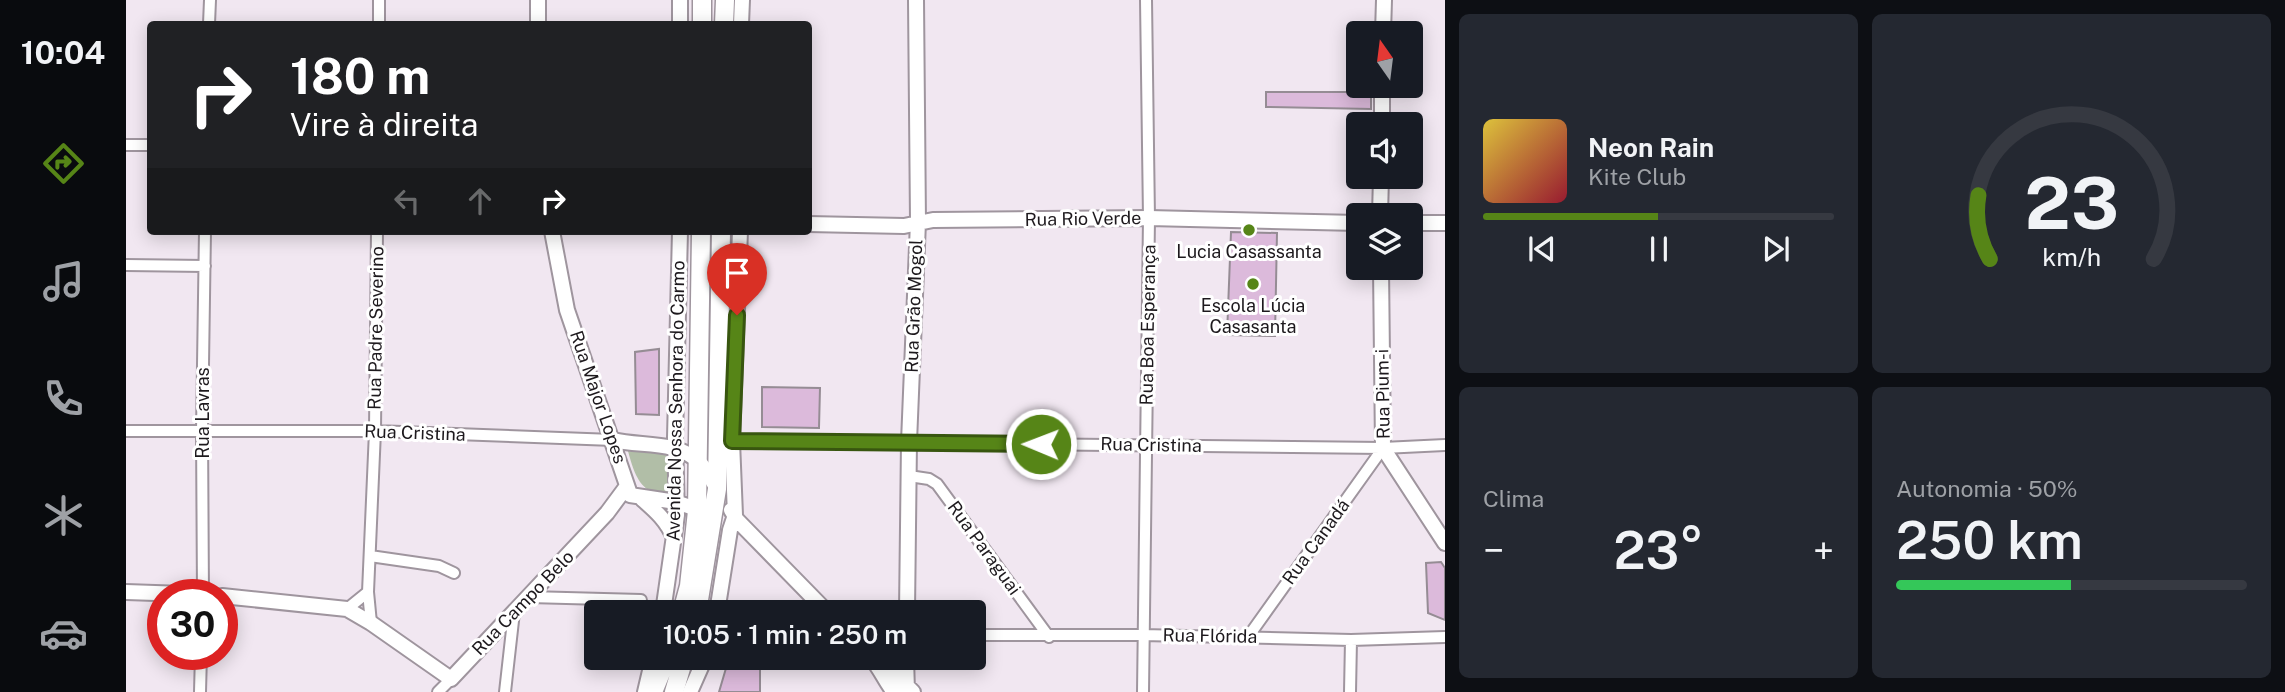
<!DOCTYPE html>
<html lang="pt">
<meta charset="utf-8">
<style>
:root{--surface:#171b24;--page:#242831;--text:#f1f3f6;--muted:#9ea1a6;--line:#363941;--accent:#568517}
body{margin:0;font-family:"Public Sans",sans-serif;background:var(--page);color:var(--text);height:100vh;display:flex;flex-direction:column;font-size:26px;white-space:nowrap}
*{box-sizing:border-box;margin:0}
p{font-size:23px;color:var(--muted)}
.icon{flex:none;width:38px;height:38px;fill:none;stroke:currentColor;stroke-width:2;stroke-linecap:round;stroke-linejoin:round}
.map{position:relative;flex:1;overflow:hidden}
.side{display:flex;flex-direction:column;gap:14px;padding:14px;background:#0d0f14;width:840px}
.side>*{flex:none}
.hud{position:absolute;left:21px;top:21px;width:665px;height:214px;border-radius:7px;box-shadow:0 4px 18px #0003;background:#202124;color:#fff;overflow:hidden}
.needle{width:46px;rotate:346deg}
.controls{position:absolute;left:1220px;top:21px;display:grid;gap:14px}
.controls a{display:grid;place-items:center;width:77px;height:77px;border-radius:7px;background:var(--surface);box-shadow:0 4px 18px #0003;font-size:35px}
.speed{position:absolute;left:21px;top:579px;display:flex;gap:14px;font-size:35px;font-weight:700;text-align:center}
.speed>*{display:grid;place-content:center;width:91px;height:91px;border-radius:50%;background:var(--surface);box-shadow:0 4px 18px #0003;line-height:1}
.speed .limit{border:10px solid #d22;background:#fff;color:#111}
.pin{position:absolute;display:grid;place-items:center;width:60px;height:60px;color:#fff;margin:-72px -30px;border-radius:50% 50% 50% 0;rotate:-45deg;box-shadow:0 0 7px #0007}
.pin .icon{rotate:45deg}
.me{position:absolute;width:77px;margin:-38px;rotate:271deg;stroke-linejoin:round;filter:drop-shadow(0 0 5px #0008)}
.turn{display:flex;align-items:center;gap:24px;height:147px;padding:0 28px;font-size:32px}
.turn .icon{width:91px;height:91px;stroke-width:2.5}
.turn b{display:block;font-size:49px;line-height:60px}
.lanes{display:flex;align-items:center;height:66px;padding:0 28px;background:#0003;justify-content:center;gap:35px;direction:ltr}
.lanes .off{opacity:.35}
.big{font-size:52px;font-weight:600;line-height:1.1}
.side .tile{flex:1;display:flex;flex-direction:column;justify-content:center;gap:10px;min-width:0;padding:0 24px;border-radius:10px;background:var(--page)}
.side .dial{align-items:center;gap:0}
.dial svg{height:182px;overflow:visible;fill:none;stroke:var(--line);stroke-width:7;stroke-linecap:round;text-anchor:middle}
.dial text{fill:var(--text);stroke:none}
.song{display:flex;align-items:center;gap:21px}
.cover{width:84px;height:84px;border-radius:10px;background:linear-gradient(135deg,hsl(50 70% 55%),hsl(350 70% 35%))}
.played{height:7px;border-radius:4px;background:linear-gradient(90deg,var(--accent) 50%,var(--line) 50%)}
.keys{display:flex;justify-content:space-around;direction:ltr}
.heat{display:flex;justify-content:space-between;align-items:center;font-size:38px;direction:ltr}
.charge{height:10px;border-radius:5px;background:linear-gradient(90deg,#34c759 50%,var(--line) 0)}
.side .tiles{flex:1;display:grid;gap:14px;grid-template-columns:repeat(2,1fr)}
.trip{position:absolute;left:458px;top:600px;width:402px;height:70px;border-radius:7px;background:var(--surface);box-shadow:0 4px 18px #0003;font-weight:600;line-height:70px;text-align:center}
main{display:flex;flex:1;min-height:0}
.tabs{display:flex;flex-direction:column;width:126px;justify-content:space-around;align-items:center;background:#090b0e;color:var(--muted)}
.tabs .icon{width:49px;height:49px}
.tabs .active{color:var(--accent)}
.tabs b{font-size:32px;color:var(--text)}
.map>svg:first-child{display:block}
.green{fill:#b1bea7}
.building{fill:#dcbadb;stroke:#958c94;stroke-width:2}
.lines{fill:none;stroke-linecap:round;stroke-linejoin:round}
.minor-casing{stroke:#9f959e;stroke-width:14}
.tertiary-casing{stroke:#9f959e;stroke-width:18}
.primary-casing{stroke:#9f959e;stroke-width:21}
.minor{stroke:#fff;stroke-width:10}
.tertiary{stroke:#fff;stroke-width:14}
.primary{stroke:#fff;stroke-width:18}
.route-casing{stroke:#38560f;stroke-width:18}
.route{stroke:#568517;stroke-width:12}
.poi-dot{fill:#568517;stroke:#fff;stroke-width:2.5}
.labels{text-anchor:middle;stroke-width:6;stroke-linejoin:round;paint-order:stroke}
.street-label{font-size:18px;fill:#1d191d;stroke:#fff}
.poi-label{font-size:18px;fill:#1d191d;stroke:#fff}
</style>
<main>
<nav class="tabs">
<b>10:04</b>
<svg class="icon active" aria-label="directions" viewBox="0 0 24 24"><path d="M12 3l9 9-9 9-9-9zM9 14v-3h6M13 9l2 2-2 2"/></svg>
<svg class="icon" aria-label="music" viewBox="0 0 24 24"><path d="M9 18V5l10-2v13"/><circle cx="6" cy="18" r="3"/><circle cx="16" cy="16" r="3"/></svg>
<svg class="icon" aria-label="phone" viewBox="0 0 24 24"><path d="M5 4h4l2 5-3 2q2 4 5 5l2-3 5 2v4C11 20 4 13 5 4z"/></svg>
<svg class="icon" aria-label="climate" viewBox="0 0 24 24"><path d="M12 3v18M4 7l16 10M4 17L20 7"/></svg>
<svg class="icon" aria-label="car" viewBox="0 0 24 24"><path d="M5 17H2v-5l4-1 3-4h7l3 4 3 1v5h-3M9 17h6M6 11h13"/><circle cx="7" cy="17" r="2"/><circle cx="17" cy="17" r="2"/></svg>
</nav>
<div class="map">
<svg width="1319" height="692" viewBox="0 0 1319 692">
<rect width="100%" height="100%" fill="#f1e7f1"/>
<path class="green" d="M502 451 543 454V499C514 492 509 477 502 451Z"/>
<path class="building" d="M1140 92H1245V109L1140 107Z
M1105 232 1151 233 1149 336 1101 335Z
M533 349V415L510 414 509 352Z
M636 387 694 388 693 428 636 427Z
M1315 562 1319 568V620L1302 613 1300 563Z
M603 658H634V692H593Z"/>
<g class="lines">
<defs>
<path id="minor" d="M83 24 84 0
M253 24V0
M0 145H24
M0 265 79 266
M0 431H249L487 440
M606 441 1257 448 1319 445
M783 476 803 479 811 484 923 637
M244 556 313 566 328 573
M77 595 76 431 79 231
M403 597 515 600
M221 609 242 592
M245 623 242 592 249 431 251 231
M849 635H1017L1225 640 1319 637
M1122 637 1257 448
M74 692 75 654
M312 692 325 679
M379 692 388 612
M1017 692 1023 218 1020 0
M1224 692 1225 640"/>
<path id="tertiary" d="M412 0V24
M554 0V24
M615 24 616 0
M1257 33 1258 0
M1256 124V86
M1254 215 1255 177
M1284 223H1319
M682 224 778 226 807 220 1023 218 1232 223
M426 231 441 310 504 494
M1255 268 1257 448 1319 543
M487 440C515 447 550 440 573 462 581 469 586 482 592 490
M504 495 550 502 579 512
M516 499C530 511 541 521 548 538
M605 510 611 520 701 612
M0 592 87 595
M96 596 221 609 245 623 325 679 481 513 501 486
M537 612 551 515 549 438 554 231
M591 612 604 530 609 515 606 441 614 231
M781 612 783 442 792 222 790 0
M745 658C755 669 758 680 768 692
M780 658 781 691
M756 669 765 670 787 692
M519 692 527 658
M564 692 579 658"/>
<path id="primary" d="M576 24V0
M598 24 599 0
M556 612 563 586 571 511 575 231
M571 612 591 489 595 231
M527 692 541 658
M548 692 558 658"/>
</defs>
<use href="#minor" class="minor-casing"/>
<use href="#tertiary" class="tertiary-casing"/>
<use href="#primary" class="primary-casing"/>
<use href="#minor" class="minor"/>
<use href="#tertiary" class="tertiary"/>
<use href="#primary" class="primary"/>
</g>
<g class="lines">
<defs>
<path id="route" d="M611 315 606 441 915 444"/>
</defs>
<use href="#route" class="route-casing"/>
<use href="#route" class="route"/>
</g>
<g class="poi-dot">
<circle cx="1123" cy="230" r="7"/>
<circle cx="1127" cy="284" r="7"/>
</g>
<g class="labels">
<g class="street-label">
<text transform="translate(957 219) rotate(-1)" y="6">Rua Rio Verde</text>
<text transform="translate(788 306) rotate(-88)" y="6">Rua Grão Mogol</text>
<text transform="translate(1022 325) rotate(-89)" y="6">Rua Boa Esperança</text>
<text transform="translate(250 328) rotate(-89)" y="6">Rua Padre Severino</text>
<text transform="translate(1257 394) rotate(-91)" y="6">Rua Pium-i</text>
<text transform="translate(472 397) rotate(71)" y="6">Rua Major Lopes</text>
<text transform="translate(550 401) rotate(-89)" y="6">Avenida Nossa Senhora do Carmo</text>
<text transform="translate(77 413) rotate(-90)" y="6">Rua Lavras</text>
<text transform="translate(289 433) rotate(2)" y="6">Rua Cristina</text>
<text transform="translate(1025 445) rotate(1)" y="6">Rua Cristina</text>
<text transform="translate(1190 542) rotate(-54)" y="6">Rua Canadá</text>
<text transform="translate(858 548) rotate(54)" y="6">Rua Paraguai</text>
<text transform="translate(397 603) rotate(-46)" y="6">Rua Campo Belo</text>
<text transform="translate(1084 636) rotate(1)" y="6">Rua Flórida</text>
</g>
<g class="poi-label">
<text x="1123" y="258">Lucia Casassanta</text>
<text x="1127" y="312">Escola Lúcia<tspan x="1127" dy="21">Casasanta</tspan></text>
</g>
</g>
</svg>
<div class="controls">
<a><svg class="needle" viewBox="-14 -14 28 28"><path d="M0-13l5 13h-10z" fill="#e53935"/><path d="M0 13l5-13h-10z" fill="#9ea1a6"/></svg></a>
<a><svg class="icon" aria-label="sound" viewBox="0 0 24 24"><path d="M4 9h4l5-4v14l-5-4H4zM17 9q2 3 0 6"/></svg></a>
<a><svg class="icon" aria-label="layers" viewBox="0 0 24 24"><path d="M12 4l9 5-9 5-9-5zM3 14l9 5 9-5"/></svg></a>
</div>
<div class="speed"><div class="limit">30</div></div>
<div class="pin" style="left:611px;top:315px;background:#d93025"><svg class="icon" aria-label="arrive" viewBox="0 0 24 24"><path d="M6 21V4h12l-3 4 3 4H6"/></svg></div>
<svg class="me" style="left:915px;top:444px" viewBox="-20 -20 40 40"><circle r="17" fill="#568517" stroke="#fff" stroke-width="3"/><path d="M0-11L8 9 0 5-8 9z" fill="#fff"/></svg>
<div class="trip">10:05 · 1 min · 250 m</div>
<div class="hud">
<div class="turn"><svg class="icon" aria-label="right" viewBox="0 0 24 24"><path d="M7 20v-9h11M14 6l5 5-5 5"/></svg><div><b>180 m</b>Vire à direita</div></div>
<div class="lanes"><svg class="icon off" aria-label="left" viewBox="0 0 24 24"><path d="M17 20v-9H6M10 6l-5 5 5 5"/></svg><svg class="icon off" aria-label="ahead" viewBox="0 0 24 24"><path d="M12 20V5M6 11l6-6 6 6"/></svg><svg class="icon" aria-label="right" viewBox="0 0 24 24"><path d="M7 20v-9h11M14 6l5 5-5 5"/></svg></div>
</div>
</div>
<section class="side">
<div class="tiles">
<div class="tile">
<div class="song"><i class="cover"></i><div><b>Neon Rain</b><p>Kite Club</p></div></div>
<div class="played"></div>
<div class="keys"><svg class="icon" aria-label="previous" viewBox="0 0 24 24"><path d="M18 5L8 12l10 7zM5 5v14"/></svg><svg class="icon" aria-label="pause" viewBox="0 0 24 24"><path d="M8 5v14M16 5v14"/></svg><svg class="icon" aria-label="next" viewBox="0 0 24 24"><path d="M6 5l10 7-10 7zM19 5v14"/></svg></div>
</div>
<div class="tile dial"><svg viewBox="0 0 100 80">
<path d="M14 69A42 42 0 1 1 86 69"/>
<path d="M14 69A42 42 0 0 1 9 41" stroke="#568517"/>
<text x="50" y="56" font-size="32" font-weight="700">23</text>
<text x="50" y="72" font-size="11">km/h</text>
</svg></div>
<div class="tile"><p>Clima</p>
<div class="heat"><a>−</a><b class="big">23°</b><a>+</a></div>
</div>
<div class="tile"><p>Autonomia · 50%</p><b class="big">250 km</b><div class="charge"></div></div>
</div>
</section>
</main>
